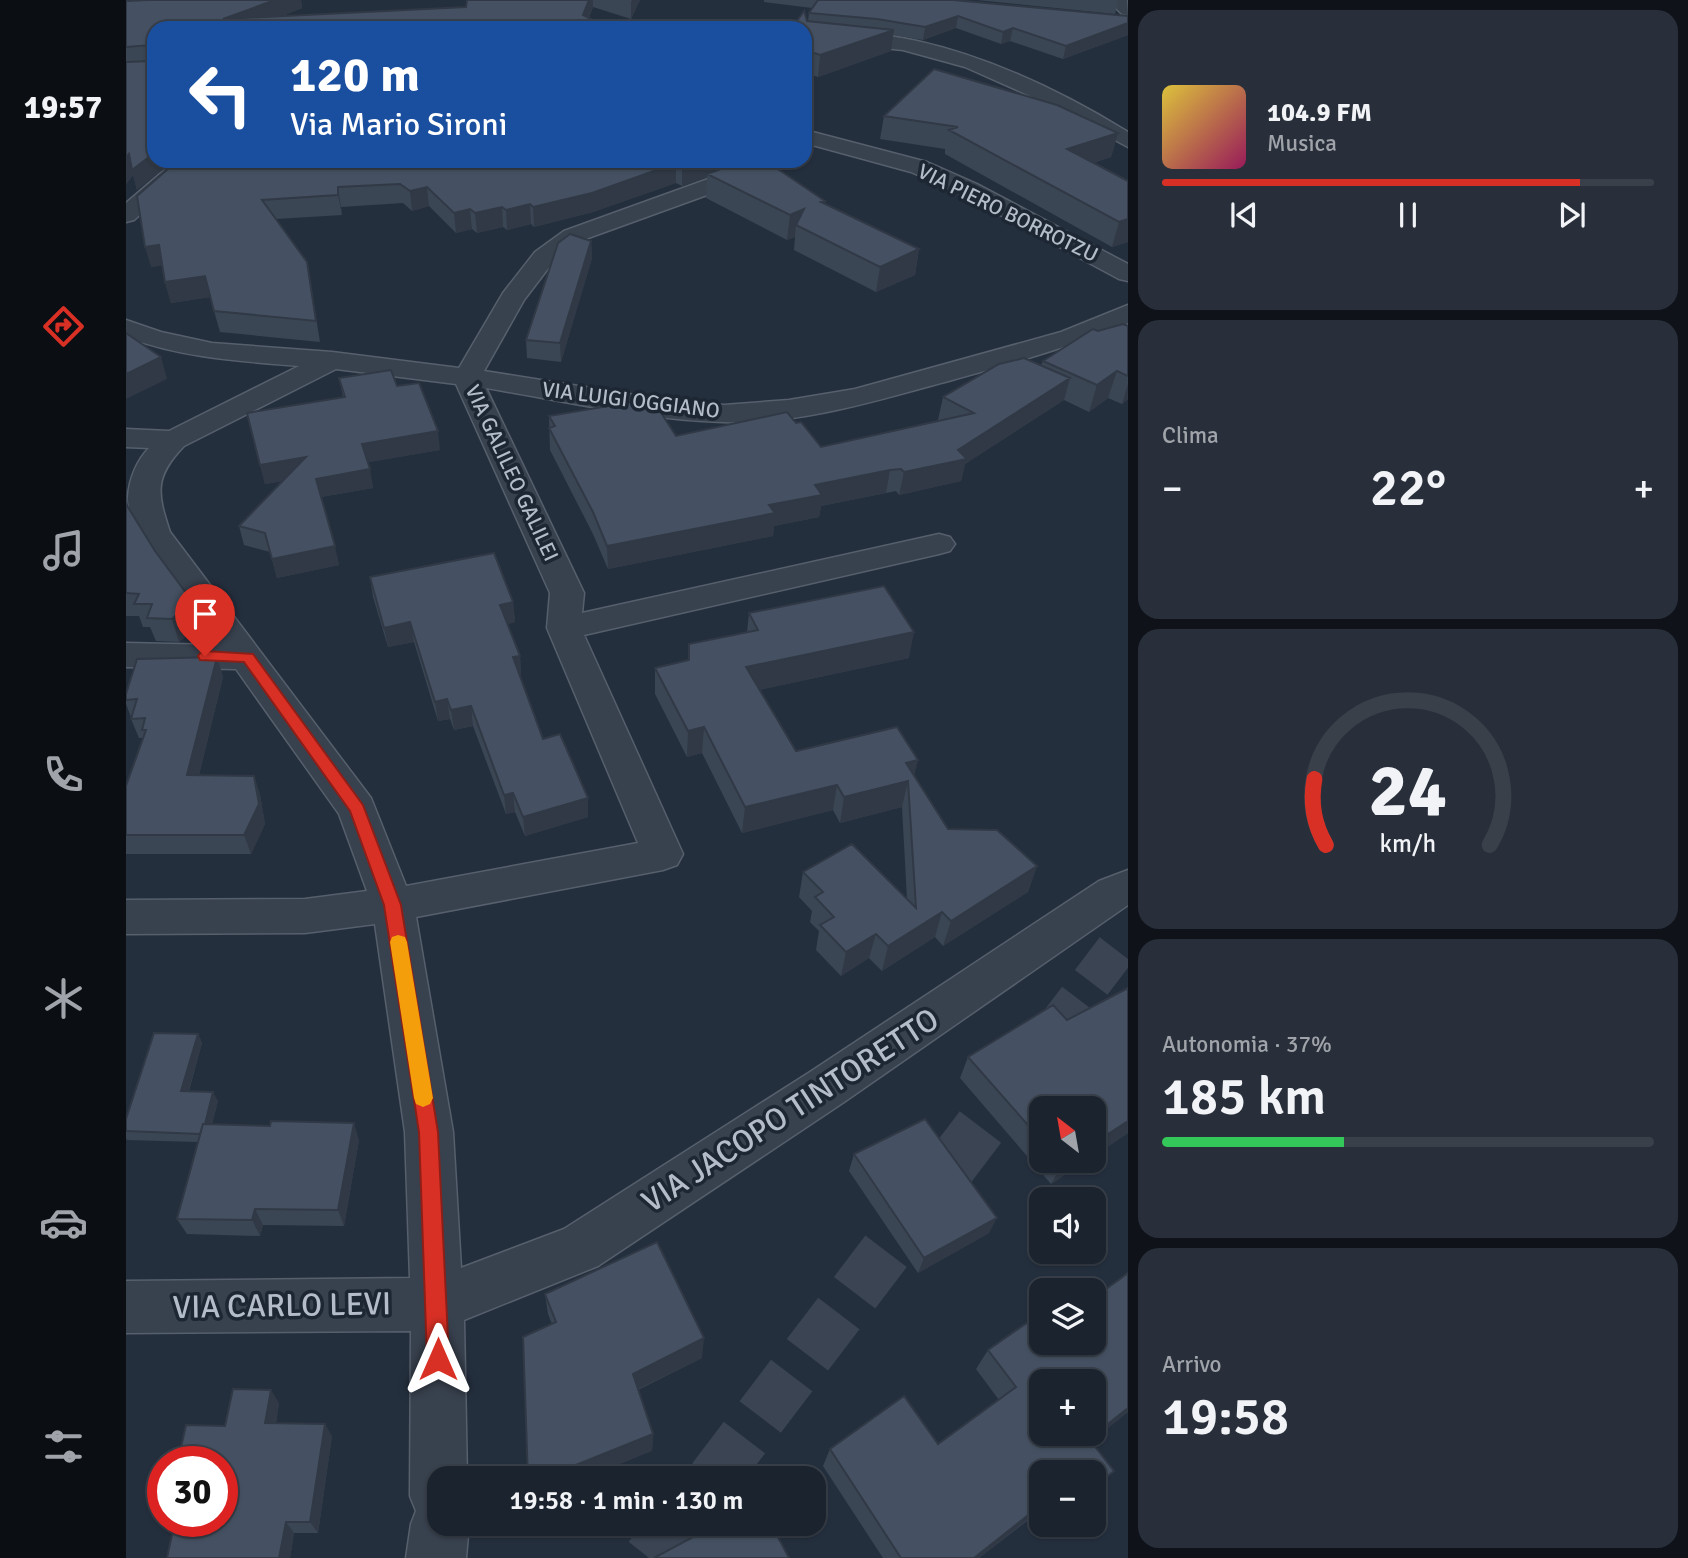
<!DOCTYPE html>
<html lang="it">
<meta charset="utf-8">
<style>
:root{--surface:#1b232e;--page:#282f3a;--text:#f1f3f6;--muted:#a0a4aa;--line:#39404a;--accent:#d93025}
body{margin:0;font-family:Signika,sans-serif;background:var(--page);color:var(--text);height:100vh;display:flex;flex-direction:column;font-size:26px;white-space:nowrap}
*{box-sizing:border-box;margin:0}
p{font-size:23px;color:var(--muted)}
.icon{flex:none;width:38px;height:38px;fill:none;stroke:currentColor;stroke-width:2;stroke-linecap:round;stroke-linejoin:round}
.map{position:relative;flex:1;overflow:hidden}
.sheet{display:flex;flex-direction:column;gap:10px;padding:10px;background:#0f1319;width:560px}
.sheet>*{flex:none}
.top-card{position:absolute;left:21px;top:21px;width:665px;height:147px;border-radius:21px;box-shadow:0 2px 5px #0004,0 0 0 2px var(--line);background:#1a4fa0;color:#fff;overflow:hidden}
.needle{width:46px;rotate:329deg}
.fabs{position:absolute;left:903px;top:1096px;display:grid;gap:14px}
.fabs a{display:grid;place-items:center;width:77px;height:77px;border-radius:14px;background:var(--surface);box-shadow:0 2px 5px #0004,0 0 0 2px var(--line);font-size:35px}
.speed{position:absolute;left:21px;top:1446px;display:flex;gap:14px;font-size:35px;font-weight:700;text-align:center}
.speed>*{display:grid;place-content:center;width:91px;height:91px;border-radius:50%;background:var(--surface);box-shadow:0 2px 5px #0004,0 0 0 2px var(--line);line-height:1}
.speed .limit{border:10px solid #d22;background:#fff;color:#111}
.pin{position:absolute;display:grid;place-items:center;width:60px;height:60px;color:#fff;margin:-72px -30px;border-radius:50% 50% 50% 0;rotate:-45deg;box-shadow:0 0 7px #0007}
.pin .icon{rotate:45deg}
.me{position:absolute;width:77px;margin:-38px;rotate:0deg;stroke-linejoin:round;filter:drop-shadow(0 0 5px #0008)}
.turn{display:flex;align-items:center;gap:24px;height:147px;padding:0 28px;font-size:32px}
.turn .icon{width:91px;height:91px;stroke-width:2.5}
.turn b{display:block;font-size:49px;line-height:60px}
.big{font-size:52px;font-weight:600;line-height:1.1}
.sheet .card{flex:1;display:flex;flex-direction:column;justify-content:center;gap:10px;min-width:0;padding:0 24px;border-radius:21px;background:var(--page)}
.sheet .dial{align-items:center;gap:0}
.dial svg{height:182px;overflow:visible;fill:none;stroke:var(--line);stroke-width:7;stroke-linecap:round;text-anchor:middle}
.dial text{fill:var(--text);stroke:none}
.song{display:flex;align-items:center;gap:21px}
.cover{width:84px;height:84px;border-radius:10px;background:linear-gradient(135deg,hsl(50 70% 55%),hsl(330 70% 35%))}
.played{height:7px;border-radius:4px;background:linear-gradient(90deg,var(--accent) 85%,var(--line) 85%)}
.keys{display:flex;justify-content:space-around;direction:ltr}
.heat{display:flex;justify-content:space-between;align-items:center;font-size:38px;direction:ltr}
.charge{height:10px;border-radius:5px;background:linear-gradient(90deg,#34c759 37%,var(--line) 0)}
.trip{position:absolute;left:301px;top:1466px;width:399px;height:70px;border-radius:21px;background:var(--surface);box-shadow:0 2px 5px #0004,0 0 0 2px var(--line);font-weight:600;line-height:70px;text-align:center}
main{display:flex;flex:1;min-height:0}
.menu{display:flex;flex-direction:column;width:126px;justify-content:space-around;align-items:center;background:#0b0e12;color:var(--muted)}
.menu .icon{width:49px;height:49px}
.menu .current{color:var(--accent)}
.menu b{font-size:32px;color:var(--text)}
.map>svg:first-child{display:block}
.lines{fill:none;stroke-linecap:round;stroke-linejoin:round}
.primary-tunnel-far1{stroke:#3a4453;stroke-width:41;stroke-dasharray:41 21;stroke-linecap:butt}
.primary-tunnel{stroke:#3a4453;stroke-width:52;stroke-dasharray:52 26;stroke-linecap:butt}
.street-casing{stroke:#565f6c;stroke-width:3}
.street{fill:#38414e;fill-rule:evenodd}
.wall{fill:#3b4654}
.shaded-wall{fill:#303945}
.building{fill:#455162;stroke:#303945;stroke-width:2;fill-rule:evenodd}
.route{fill:#d93025;stroke:#8d1f18;stroke-width:2}
.slow{fill:#f59e0b}
.labels{text-anchor:middle;stroke-width:7;stroke-linejoin:round;paint-order:stroke}
.far-street-label{font-size:21px;fill:#b4bcc9;stroke:#1d2633}
.near-street-label{font-size:32px;fill:#b4bcc9;stroke:#1d2633}
</style>
<main>
<nav class="menu">
<b>19:57</b>
<svg class="icon current" aria-label="directions" viewBox="0 0 24 24"><path d="M12 3l9 9-9 9-9-9zM9 14v-3h6M13 9l2 2-2 2"/></svg>
<svg class="icon" aria-label="music" viewBox="0 0 24 24"><path d="M9 18V5l10-2v13"/><circle cx="6" cy="18" r="3"/><circle cx="16" cy="16" r="3"/></svg>
<svg class="icon" aria-label="phone" viewBox="0 0 24 24"><path d="M5 4h4l2 5-3 2q2 4 5 5l2-3 5 2v4C11 20 4 13 5 4z"/></svg>
<svg class="icon" aria-label="climate" viewBox="0 0 24 24"><path d="M12 3v18M4 7l16 10M4 17L20 7"/></svg>
<svg class="icon" aria-label="car" viewBox="0 0 24 24"><path d="M5 17H2v-5l4-1 3-4h7l3 4 3 1v5h-3M9 17h6M6 11h13"/><circle cx="7" cy="17" r="2"/><circle cx="17" cy="17" r="2"/></svg>
<svg class="icon" aria-label="filters" viewBox="0 0 24 24"><path d="M4 7h16M4 17h16"/><circle cx="9" cy="7" r="2"/><circle cx="15" cy="17" r="2"/></svg>
</nav>
<div class="map">
<svg width="1002" height="1558" viewBox="0 0 1002 1558">
<rect width="100%" height="100%" fill="#242f3e"/>
<g class="lines">
<path class="primary-tunnel-far1" d="M890 1081 1002 934"/>
<path class="primary-tunnel" d="M587 1479 891 1079
M523 1558 550 1524"/>
<defs>
<path id="street" d="M982 0H1001L1002 15 996 14Z
M679 28C716 31 754 33 791 41 866 58 937 92 1002 132V147L920 103 839 67 777 50 679 40Z
M679 130 801 162 851 184 1002 264V281L993 279 835 194 785 172 679 143Z
M49 161H73L8 220 0 222V203Z
M632 161H664L661 166 454 241 427 262 398 300 358 371 528 398 598 405 663 400 729 389 935 332 1002 305V323C945 347 886 363 826 380 752 400 674 425 597 422 518 420 438 401 360 388L458 593 456 613 813 534 824 537 829 544 824 551 813 554 458 635 557 854 551 865 537 870 290 917 327 1132 335 1268 438 1229 684 1072 973 881 1002 870V905L718 1102 472 1266 338 1320 341 1479H313V1524H343L340 1558H280L285 1524 290 1511 284 1496 285 1331 0 1333V1281L284 1278 279 1132 249 924 179 933 0 934V900L179 899 241 891 213 814 110 669 0 667V643L92 645C71 615 0 530 2 497 3 479 11 460 23 448L0 447V429L43 431 173 366C114 361 56 358 0 337V320L35 332 86 343 206 352 333 368 377 293 409 252 438 231ZM210 369 330 384 424 593 421 628 512 843 280 886 245 798 44 532C31 493 28 477 58 446Z"/>
</defs>
<use href="#street" class="street-casing"/>
<use href="#street" class="street"/>
</g>
<path class="wall" d="M0 0H175L176 8 154 17 340 7 341 0H514L505 19 467 7 463 18 28 28V161L11 190 7 175 0 184Z
M638 0H827L1002 16V35L937 59 884 41 875 44 830 28 797 40 767 35 765 51 692 77 679 73V28L681 21H682L683 13 686 8 638 2Z
M851 0H990L992 2 989 14Z
M758 116 992 133 985 157 967 163 1002 242 986 247 819 154V149L754 139Z
M51 161H611L610 163 793 249 789 275 750 292 668 250 669 237 661 240 580 198 581 177 556 186 550 183 467 212 408 227 405 224 381 230 377 227 351 233 346 229 330 233 303 206 286 211 277 203 215 207 216 215 150 219 181 262 194 342 94 332 84 297 45 303 39 282 36 265 25 267Z
M465 241 466 258 435 362 401 358 400 340Z
M1002 326V399L996 404 982 398 963 412 938 400 839 464 835 481 773 495 770 491 695 506 693 517 648 526 647 536 482 569 467 534 424 450 423 416 510 409 550 436 670 423 695 447 814 420H812L817 397 915 365 917 361 972 331Z
M213 378 271 386 314 450 242 462 247 488 195 497 213 565 151 578 144 552 118 545 113 526 157 481 139 484 121 413 217 397Z
M0 487 2 507 29 551 69 605 76 628H70L53 642 30 641 24 627H17L13 616H0Z
M244 577 387 602 389 622 381 624 394 656 395 675H394L417 739 462 798V817L399 836 389 812 380 814 347 726 328 730 324 719 312 721 288 642 262 647 247 597Z
M623 613 783 658 633 690 670 751 788 776 822 829 911 866 902 892 817 946 809 937 756 971 743 958 715 976 690 950 693 931 684 922 686 911 673 897 677 872 781 899 776 807 714 823 707 810 616 833 576 753 561 757 529 694V668L563 661 621 632Z
M91 657 97 677 73 775 128 776 134 795 139 824 125 854H0V786L17 738H13L5 719V717L0 704V694Z
M1002 988V1133L968 1156 915 1108V1160H961L925 1184 834 1078 842 1057 941 1020Z
M72 1034 76 1043 63 1091 92 1101 86 1124 233 1140 218 1226 137 1225 134 1236 61 1234 51 1219 72 1142 1 1140 0 1138V1119Z
M728 1154 863 1233 792 1273 723 1171Z
M419 1294 576 1358 512 1390 527 1434 526 1451 426 1324 422 1314Z
M862 1350 1002 1412 965 1441 971 1487 915 1472V1513L914 1511 853 1558H757L697 1466 704 1449 812 1444 873 1400 850 1369Z
M153 1403 150 1423 206 1436 192 1533H168L164 1558H41L99 1426Z"/>
<path class="shaded-wall" d="M149 0H175L176 8 124 28 97 19Z
M463 0H467V7L459 28 457 15Z
M506 0H514L505 19V2Z
M832 16 830 28 797 40 799 27Z
M1002 23V35L937 59 940 46Z
M887 28 884 41 875 44 877 32Z
M768 30 765 51 692 77 694 55Z
M992 133 985 157 935 173 941 149Z
M28 153V161H48L11 190 7 175 0 184V158L3 154Z
M571 161H611L610 166 581 174V177L556 186V166Z
M550 163V183L467 212 408 227 407 207Z
M212 187 215 207 216 215 212 195Z
M301 187 303 206 286 211 284 191Z
M404 204 405 224 381 230 380 210Z
M376 207 377 227 351 233 349 213Z
M344 209 346 229 330 233 328 213Z
M678 209 670 225 669 237 661 240 664 215Z
M1002 219V242L986 247 993 222Z
M465 241 466 258 435 362 434 343Z
M33 245 39 265 25 267 19 247Z
M793 249 789 275 750 292 754 267Z
M79 276 84 297 45 303 39 282Z
M35 357 41 379 0 399V374Z
M991 371 982 398 963 412 971 385Z
M944 378 938 400 839 464 835 481 773 495 778 472 832 450Z
M1002 384V399L996 404Z
M312 431 314 450 239 463 236 444Z
M180 457 184 476 139 484 134 465Z
M244 469 247 488 194 497 190 479Z
M764 470 760 493 695 506 693 517 648 526 647 536 482 569 481 546 689 485Z
M209 546 213 565 151 578 146 559Z
M387 602 389 622 376 625 374 605Z
M62 605 70 628 53 642 46 619Z
M284 622 288 642 262 647 258 628Z
M788 632 783 658 618 693 620 667Z
M394 656 395 675 388 676 387 657Z
M91 657 97 677 68 794 61 775Z
M321 699 324 719 312 721 309 702Z
M345 706 347 726 328 730 325 710Z
M578 727 576 753 561 757 562 731Z
M792 760 786 786 782 781 776 807 714 823 718 797 780 763Z
M128 776 134 795 139 824 125 854 118 835Z
M711 785 707 810 616 833 619 807Z
M387 793 389 812 380 814 378 795Z
M462 798V817L399 836 397 817Z
M911 866 902 892 817 946 825 921Z
M816 912 809 937 756 971 762 946Z
M750 934 743 958 715 976 720 952Z
M72 1034 76 1043 60 1100 55 1091Z
M87 1092 92 1101 81 1143 77 1134Z
M1002 1121V1133L968 1156V1143Z
M228 1123 233 1140 218 1226 212 1210Z
M942 1160H961L925 1184 936 1164Z
M129 1209 137 1225 134 1236 126 1220Z
M871 1218 863 1233 792 1273 798 1258Z
M578 1338 576 1358 506 1392 507 1374Z
M145 1390 153 1403 148 1435 139 1423Z
M1002 1408V1412L947 1456 963 1439Z
M199 1424 206 1436 192 1533 184 1522Z
M527 1434 526 1451 458 1479H415Z
M988 1471 971 1487 968 1490V1487Z
M915 1505V1509L853 1558H848Z
M160 1522 168 1533 164 1558H153Z"/>
<path class="building" d="M22 0H149L97 19 340 7 341 0H463L457 15 483 28H28V153L6 170 3 154 0 158V62L25 61V45L0 47V1Z
M692 0H827L1002 16V23L940 46 887 28 877 32 832 16 799 27 751 19 683 13Z
M678 11 681 21 768 30 694 55 679 50V28H666Z
M808 69 931 105 992 133 941 149 1002 181V219L993 222 823 130 832 127 758 116Z
M51 161H571L556 166 550 163 466 193 407 207 404 204 380 210 376 207 349 213 344 209 328 213 301 187 284 191 274 184 212 187V195L136 200 181 262 190 321 88 311 79 276 39 282 33 245 19 247 11 196Z
M617 161H640L699 201 695 202 793 249 754 267 670 225 678 209 664 215 581 174Z
M444 234 465 241 434 343 400 340 432 243Z
M997 324 1002 326V376L991 371 971 385 917 361 967 329 972 331Z
M0 333 35 357 0 374Z
M898 358 944 378 832 450 841 459 778 472 775 469 764 470 689 485 696 495 643 505 649 513 481 546 467 512 423 428 429 426 423 416 506 402 510 409 530 405 550 436 661 412 670 423 675 422 695 447 848 413 817 397 873 364Z
M265 370 271 386 293 383 312 431 236 444 244 469 190 479 209 546 146 559 139 533 113 526 180 457 134 465 121 413 219 397 213 378Z
M0 504 29 551 69 605H62L46 619 21 618 26 604H8L13 594 0 593Z
M368 553 387 602 374 605 394 656 387 657 417 739 434 734 462 798 397 817 387 793 378 795 345 706 325 710 321 699 309 702 284 622 258 628 244 577Z
M758 586 788 632 620 667 670 751 771 727 792 760 780 763 822 829 871 830 911 866 825 921 816 912 762 946 750 934 720 952 694 925 708 917 689 897 697 892 677 872 726 844 790 908 782 781 718 797 711 785 619 807 578 727 562 731 529 668 563 660V644L632 630 623 613Z
M91 657 61 775 128 776 133 804 118 835H0V786L20 730H16L19 718 5 719 11 699 0 700V694L11 659Z
M1002 988V1121L968 1143V1108H915V1140L842 1057 927 1005 941 1020Z
M28 1033 72 1034 55 1091 87 1092 79 1124H77L74 1134 0 1131V1119Z
M799 1119 871 1218 798 1258 728 1154Z
M145 1121 228 1123 212 1210 129 1209 126 1220 51 1219 77 1124 144 1126Z
M933 1160H942L936 1164Z
M531 1242 578 1338 507 1374 527 1434 415 1479H402L397 1337 430 1322 419 1294Z
M1002 1273V1408L963 1439 988 1471 968 1487V1472H915V1505L848 1558H775L704 1449 778 1396 812 1444 890 1387 862 1350 915 1313V1342H968V1298ZM915 1381H968V1433H915Z
M107 1389 145 1390 139 1423 199 1424 184 1522H160L153 1558H41L49 1521H96V1461H52L60 1425 99 1426Z
M591 1524H645L663 1558H528Z"/>
<path class="route" d="M79 651 127 654 237 805 275 905 312 1132 323 1359 320 1366 312 1370 304 1366 301 1359 293 1132 258 905 224 811 118 662 74 660 72 656 74 653Z"/>
<path class="slow" d="M272 935 279 937 281 942 307 1098 304 1104 297 1107 290 1104 288 1098 264 942 266 937Z"/>
<g class="labels">
<g class="far-street-label">
<text transform="translate(882 213) rotate(26)" y="7">VIA PIERO BORROTZU</text>
<text transform="translate(505 400) rotate(7)" y="7">VIA LUIGI OGGIANO</text>
<text transform="translate(386 473) rotate(65)" y="7">VIA GALILEO GALILEI</text>
</g>
<g class="near-street-label">
<text transform="translate(664 1110) rotate(-33)" y="11">VIA JACOPO TINTORETTO</text>
<text transform="translate(156 1305) rotate(-1)" y="11">VIA CARLO LEVI</text>
</g>
</g>
</svg>
<div class="fabs">
<a><svg class="needle" viewBox="-14 -14 28 28"><path d="M0-13l5 13h-10z" fill="#e53935"/><path d="M0 13l5-13h-10z" fill="#a0a4aa"/></svg></a>
<a><svg class="icon" aria-label="sound" viewBox="0 0 24 24"><path d="M4 9h4l5-4v14l-5-4H4zM17 9q2 3 0 6"/></svg></a>
<a><svg class="icon" aria-label="layers" viewBox="0 0 24 24"><path d="M12 4l9 5-9 5-9-5zM3 14l9 5 9-5"/></svg></a>
<a>+</a>
<a>−</a>
</div>
<div class="speed"><div class="limit">30</div></div>
<div class="pin" style="left:79px;top:656px;background:#d93025"><svg class="icon" aria-label="arrive" viewBox="0 0 24 24"><path d="M6 21V4h12l-3 4 3 4H6"/></svg></div>
<svg class="me" style="left:312px;top:1359px" viewBox="-20 -20 40 40"><path d="M0-17L14 15 0 8-14 15z" fill="#d93025" stroke="#fff" stroke-width="4"/></svg>
<div class="trip">19:58 · 1 min · 130 m</div>
<div class="top-card">
<div class="turn"><svg class="icon" aria-label="left" viewBox="0 0 24 24"><path d="M17 20v-9H6M10 6l-5 5 5 5"/></svg><div><b>120 m</b>Via Mario Sironi</div></div>
</div>
</div>
<section class="sheet">
<div class="card">
<div class="song"><i class="cover"></i><div><b>104.9 FM</b><p>Musica</p></div></div>
<div class="played"></div>
<div class="keys"><svg class="icon" aria-label="previous" viewBox="0 0 24 24"><path d="M18 5L8 12l10 7zM5 5v14"/></svg><svg class="icon" aria-label="pause" viewBox="0 0 24 24"><path d="M8 5v14M16 5v14"/></svg><svg class="icon" aria-label="next" viewBox="0 0 24 24"><path d="M6 5l10 7-10 7zM19 5v14"/></svg></div>
</div>
<div class="card"><p>Clima</p>
<div class="heat"><a>−</a><b class="big">22°</b><a>+</a></div>
</div>
<div class="card dial"><svg viewBox="0 0 100 80">
<path d="M14 69A42 42 0 1 1 86 69"/>
<path d="M14 69A42 42 0 0 1 9 40" stroke="#d93025"/>
<text x="50" y="56" font-size="32" font-weight="700">24</text>
<text x="50" y="72" font-size="11">km/h</text>
</svg></div>
<div class="card"><p>Autonomia · 37%</p><b class="big">185 km</b><div class="charge"></div></div>
<div class="card"><p>Arrivo</p><b class="big">19:58</b></div>
</section>
</main>
